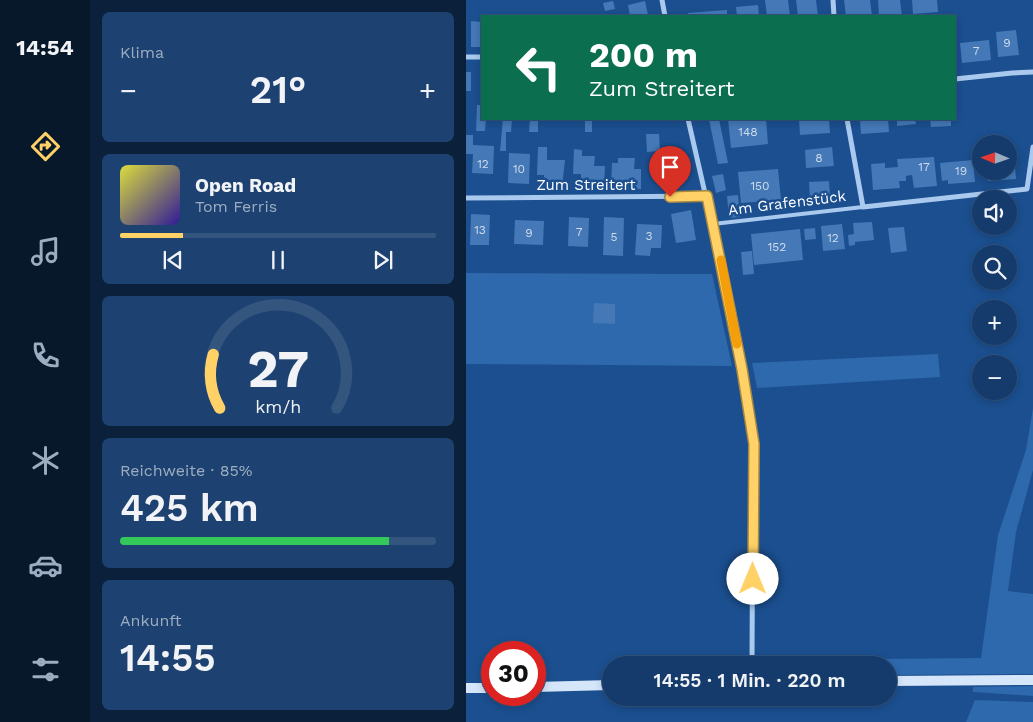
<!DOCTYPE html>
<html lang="de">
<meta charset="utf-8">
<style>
:root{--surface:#143b6b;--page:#1d4271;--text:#f1f3f6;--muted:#9dadc1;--line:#33557e;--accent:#ffd166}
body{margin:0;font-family:"Work Sans",sans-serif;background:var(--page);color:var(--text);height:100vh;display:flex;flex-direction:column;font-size:19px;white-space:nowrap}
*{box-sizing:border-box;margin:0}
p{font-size:16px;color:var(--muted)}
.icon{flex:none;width:28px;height:28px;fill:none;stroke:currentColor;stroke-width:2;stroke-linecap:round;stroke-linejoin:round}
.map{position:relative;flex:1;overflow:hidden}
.side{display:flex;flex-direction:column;gap:12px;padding:12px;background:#0b203b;width:376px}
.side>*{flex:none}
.banner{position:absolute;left:15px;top:15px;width:475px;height:105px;border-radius:0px;box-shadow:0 2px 8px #0003,0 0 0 1px var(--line);background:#0b6e4f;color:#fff;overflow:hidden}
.needle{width:32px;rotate:272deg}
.buttons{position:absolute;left:506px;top:135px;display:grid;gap:10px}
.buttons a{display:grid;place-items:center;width:45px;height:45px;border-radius:50%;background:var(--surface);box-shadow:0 2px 8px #0003,0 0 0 1px var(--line);font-size:25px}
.speed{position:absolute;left:15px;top:641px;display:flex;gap:10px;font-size:25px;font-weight:700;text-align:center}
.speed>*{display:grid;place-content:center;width:65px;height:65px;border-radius:50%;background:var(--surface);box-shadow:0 2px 8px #0003,0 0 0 1px var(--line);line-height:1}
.speed .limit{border:8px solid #d22;background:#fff;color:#111}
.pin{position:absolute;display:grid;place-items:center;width:42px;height:42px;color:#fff;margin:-51px -21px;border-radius:50% 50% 50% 0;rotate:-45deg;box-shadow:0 0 5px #0007}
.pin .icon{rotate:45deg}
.me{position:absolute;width:55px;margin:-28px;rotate:0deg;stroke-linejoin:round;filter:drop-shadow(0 0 4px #0008)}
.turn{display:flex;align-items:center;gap:18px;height:105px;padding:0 25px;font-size:22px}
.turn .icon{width:65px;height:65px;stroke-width:2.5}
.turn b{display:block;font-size:35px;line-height:42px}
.big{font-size:38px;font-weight:600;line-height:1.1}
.side .widget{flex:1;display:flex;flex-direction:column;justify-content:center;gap:8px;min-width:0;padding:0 18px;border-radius:8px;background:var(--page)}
.side .dial{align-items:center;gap:0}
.dial svg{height:130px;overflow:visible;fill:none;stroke:var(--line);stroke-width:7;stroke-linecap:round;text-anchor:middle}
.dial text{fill:var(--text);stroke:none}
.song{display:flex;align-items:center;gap:15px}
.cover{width:60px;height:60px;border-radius:8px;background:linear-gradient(135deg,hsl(60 70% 55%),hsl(250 70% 35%))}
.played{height:5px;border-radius:2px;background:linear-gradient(90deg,var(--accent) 20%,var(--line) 20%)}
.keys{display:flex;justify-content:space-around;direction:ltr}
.heat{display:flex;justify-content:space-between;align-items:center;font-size:28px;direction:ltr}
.charge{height:8px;border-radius:4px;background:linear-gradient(90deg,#34c759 85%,var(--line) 0)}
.trip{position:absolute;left:136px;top:656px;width:295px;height:50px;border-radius:25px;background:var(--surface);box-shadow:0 2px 8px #0003,0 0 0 1px var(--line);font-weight:600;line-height:50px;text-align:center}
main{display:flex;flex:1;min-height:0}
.dock{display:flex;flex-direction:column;width:90px;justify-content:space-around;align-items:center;background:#08182b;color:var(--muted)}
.dock .icon{width:35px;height:35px}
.dock .on{color:var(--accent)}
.dock b{font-size:22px;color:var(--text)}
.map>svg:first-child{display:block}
.green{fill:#2e69ad}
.building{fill:#4478b7}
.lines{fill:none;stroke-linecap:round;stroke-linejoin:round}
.service{stroke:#a9c9ee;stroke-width:4}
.minor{stroke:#a9c9ee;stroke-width:5}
.secondary{stroke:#d6e6fa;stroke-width:10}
.route-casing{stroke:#a68842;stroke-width:12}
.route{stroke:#ffd166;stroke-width:9}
.slow{stroke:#f59e0b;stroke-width:9}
.labels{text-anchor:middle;stroke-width:5;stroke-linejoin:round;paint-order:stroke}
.number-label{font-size:12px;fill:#d0dded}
.street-label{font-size:15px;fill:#fff;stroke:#1b4f8f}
</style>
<main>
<nav class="dock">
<b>14:54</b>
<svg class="icon on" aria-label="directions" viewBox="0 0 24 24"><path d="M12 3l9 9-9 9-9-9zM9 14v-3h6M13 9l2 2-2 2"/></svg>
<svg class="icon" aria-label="music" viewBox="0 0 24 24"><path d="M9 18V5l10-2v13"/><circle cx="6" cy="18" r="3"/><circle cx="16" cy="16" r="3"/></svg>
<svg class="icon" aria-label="phone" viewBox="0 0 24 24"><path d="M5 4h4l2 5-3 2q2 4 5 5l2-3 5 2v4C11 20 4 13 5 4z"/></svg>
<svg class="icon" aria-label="climate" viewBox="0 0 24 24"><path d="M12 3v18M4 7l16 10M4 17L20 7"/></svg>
<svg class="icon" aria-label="car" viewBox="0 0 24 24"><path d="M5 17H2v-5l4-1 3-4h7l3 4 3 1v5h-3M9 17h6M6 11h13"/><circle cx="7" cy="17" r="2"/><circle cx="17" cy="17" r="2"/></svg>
<svg class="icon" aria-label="filters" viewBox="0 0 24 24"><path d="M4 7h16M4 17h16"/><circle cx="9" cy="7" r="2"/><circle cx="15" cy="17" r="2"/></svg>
</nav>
<section class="side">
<div class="widget"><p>Klima</p>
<div class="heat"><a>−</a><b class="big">21°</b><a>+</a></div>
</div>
<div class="widget">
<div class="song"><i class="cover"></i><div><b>Open Road</b><p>Tom Ferris</p></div></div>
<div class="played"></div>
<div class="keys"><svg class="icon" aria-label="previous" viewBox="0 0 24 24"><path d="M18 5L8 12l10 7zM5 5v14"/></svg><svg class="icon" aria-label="pause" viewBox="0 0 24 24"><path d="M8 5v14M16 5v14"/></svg><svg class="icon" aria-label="next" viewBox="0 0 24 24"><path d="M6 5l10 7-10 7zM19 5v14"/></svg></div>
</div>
<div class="widget dial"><svg viewBox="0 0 100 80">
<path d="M14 69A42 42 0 1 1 86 69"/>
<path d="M14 69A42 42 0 0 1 10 36" stroke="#ffd166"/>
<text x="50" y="56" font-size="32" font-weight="700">27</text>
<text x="50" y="72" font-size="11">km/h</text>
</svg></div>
<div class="widget"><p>Reichweite · 85%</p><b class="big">425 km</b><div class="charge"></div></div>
<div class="widget"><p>Ankunft</p><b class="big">14:55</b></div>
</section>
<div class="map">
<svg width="567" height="722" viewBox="0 0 567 722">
<rect width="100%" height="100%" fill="#1b4f8f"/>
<path class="green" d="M0 273 246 274 266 366 0 364Z
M472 354 474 377 291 388 286 363Z
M567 408V470L550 532 542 591 567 594V674L423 675 422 665H311L302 660 515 658 532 535 560 450Z
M567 686V696L507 692V687Z
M509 700 567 702V722H500Z"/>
<path class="building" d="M299 0H322L324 16H301Z
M330 0H350L352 16H332Z
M378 0H404L406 16H380Z
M412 0H434L436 16H413Z
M446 0H471L472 12 447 14Z
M147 1 149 9 139 11 137 3Z
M179 1 182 15 164 16 162 5Z
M292 5 293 16H271L270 7Z
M261 10V16H222V13Z
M5 21 16 22V47H5Z
M550 30 553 55 532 57 530 32Z
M523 40 525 60 496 63 494 43Z
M0 72H5V91H0Z
M11 105H16V119H20L19 131H10Z
M37 119H46L45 132H40V151H34Z
M64 119H72V132H63Z
M119 119H126V132H119Z
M243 119H253L262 163 252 164Z
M262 119H300L302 144 265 148Z
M333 119H363L364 133 334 135Z
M394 119H422L423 132 395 134Z
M431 119H449L450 124 431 126Z
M464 119H485V126L465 127Z
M180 134H193L194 151 181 152Z
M0 135H7V145L28 146 27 174 6 173 7 154H0Z
M72 147H81V160H99L96 187H78V175H71Z
M366 147 368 166 340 168 339 150Z
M108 149 116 150V156H129L128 166H139L138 189 115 188V174H107Z
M43 153 64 154 63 184 42 183Z
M210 153 216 181 196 185 190 157Z
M542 155H548L550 179 522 181 521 171H542Z
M468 157 471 186 448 188 446 175 440 176V181H433L434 188 407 190 405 164 419 163V168L432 167 431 159Z
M152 158H169L168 169H175V189H151V185H145L146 163H152Z
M507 160 509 182 482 184V180L476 181 474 163Z
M312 169 315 200 275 203 272 172Z
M257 174 260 190 250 193 246 176Z
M363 181 364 197 344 199 343 182Z
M272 195 274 217 263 218 261 196Z
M225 210 230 240 210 243 205 214Z
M5 214 24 215 23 245H4Z
M103 217 123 218 122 247 102 246Z
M138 217 158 218 157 256 137 255Z
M49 220 78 221 77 245 48 244Z
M406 222 408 240 389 242V245L383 246 382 235 388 234 387 223Z
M171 224 196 225 195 248H185L184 256 169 255Z
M376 224 379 249 357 251 355 226Z
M438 227 441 251 425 253 422 228Z
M349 228 350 239 339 240 338 229Z
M334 229 337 260 288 265 285 234Z
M286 251 288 274 277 275 275 252Z
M128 303 149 304V324L127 323Z"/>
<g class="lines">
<path class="service" d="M247 224 397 207"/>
<path class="minor" d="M196 0 199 16
M367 0 368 16
M0 57H16
M489 79 546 73 567 72
M222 119 258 276 283 407 287 444 286 665
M381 119 397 207 561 189 567 147
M0 198 241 196"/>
<path class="secondary" d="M422 681 567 680
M69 687 145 685
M0 688H26"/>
</g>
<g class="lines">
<defs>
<path id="route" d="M204 197 241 196 276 369 288 444 287 579"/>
</defs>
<use href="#route" class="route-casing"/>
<use href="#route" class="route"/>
<path class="slow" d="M255 260 271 344"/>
</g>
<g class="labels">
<g class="number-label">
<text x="541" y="47">9</text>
<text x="510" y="55">7</text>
<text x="282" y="136">148</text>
<text x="353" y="162">8</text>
<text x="17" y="168">12</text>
<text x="458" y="171">17</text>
<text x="53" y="173">10</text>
<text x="495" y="175">19</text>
<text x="294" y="190">150</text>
<text x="14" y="234">13</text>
<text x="113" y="236">7</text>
<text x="63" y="237">9</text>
<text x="183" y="240">3</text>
<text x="148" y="241">5</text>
<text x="367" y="242">12</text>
<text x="311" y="251">152</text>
</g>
<g class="street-label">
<text x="120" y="190">Zum Streitert</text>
<text transform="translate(321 203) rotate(-7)" y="5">Am Grafenstück</text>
</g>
</g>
</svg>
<div class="buttons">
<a><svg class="needle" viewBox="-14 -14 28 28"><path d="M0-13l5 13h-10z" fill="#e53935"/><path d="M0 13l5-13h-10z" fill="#9dadc1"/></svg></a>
<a><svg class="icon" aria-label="sound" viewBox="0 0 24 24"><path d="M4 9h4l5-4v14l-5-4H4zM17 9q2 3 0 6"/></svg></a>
<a><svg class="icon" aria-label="search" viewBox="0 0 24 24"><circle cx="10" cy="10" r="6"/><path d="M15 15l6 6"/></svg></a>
<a>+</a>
<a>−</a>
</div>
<div class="speed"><div class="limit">30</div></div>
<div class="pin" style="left:204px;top:197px;background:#d93025"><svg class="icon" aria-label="arrive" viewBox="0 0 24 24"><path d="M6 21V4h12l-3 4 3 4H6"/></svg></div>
<svg class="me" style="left:287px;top:579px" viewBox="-20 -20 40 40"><circle r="19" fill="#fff"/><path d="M0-13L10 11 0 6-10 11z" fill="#ffd166"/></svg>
<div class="trip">14:55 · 1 Min. · 220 m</div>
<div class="banner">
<div class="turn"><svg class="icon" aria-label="left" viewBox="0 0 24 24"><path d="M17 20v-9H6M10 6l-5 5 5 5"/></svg><div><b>200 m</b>Zum Streitert</div></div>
</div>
</div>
</main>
